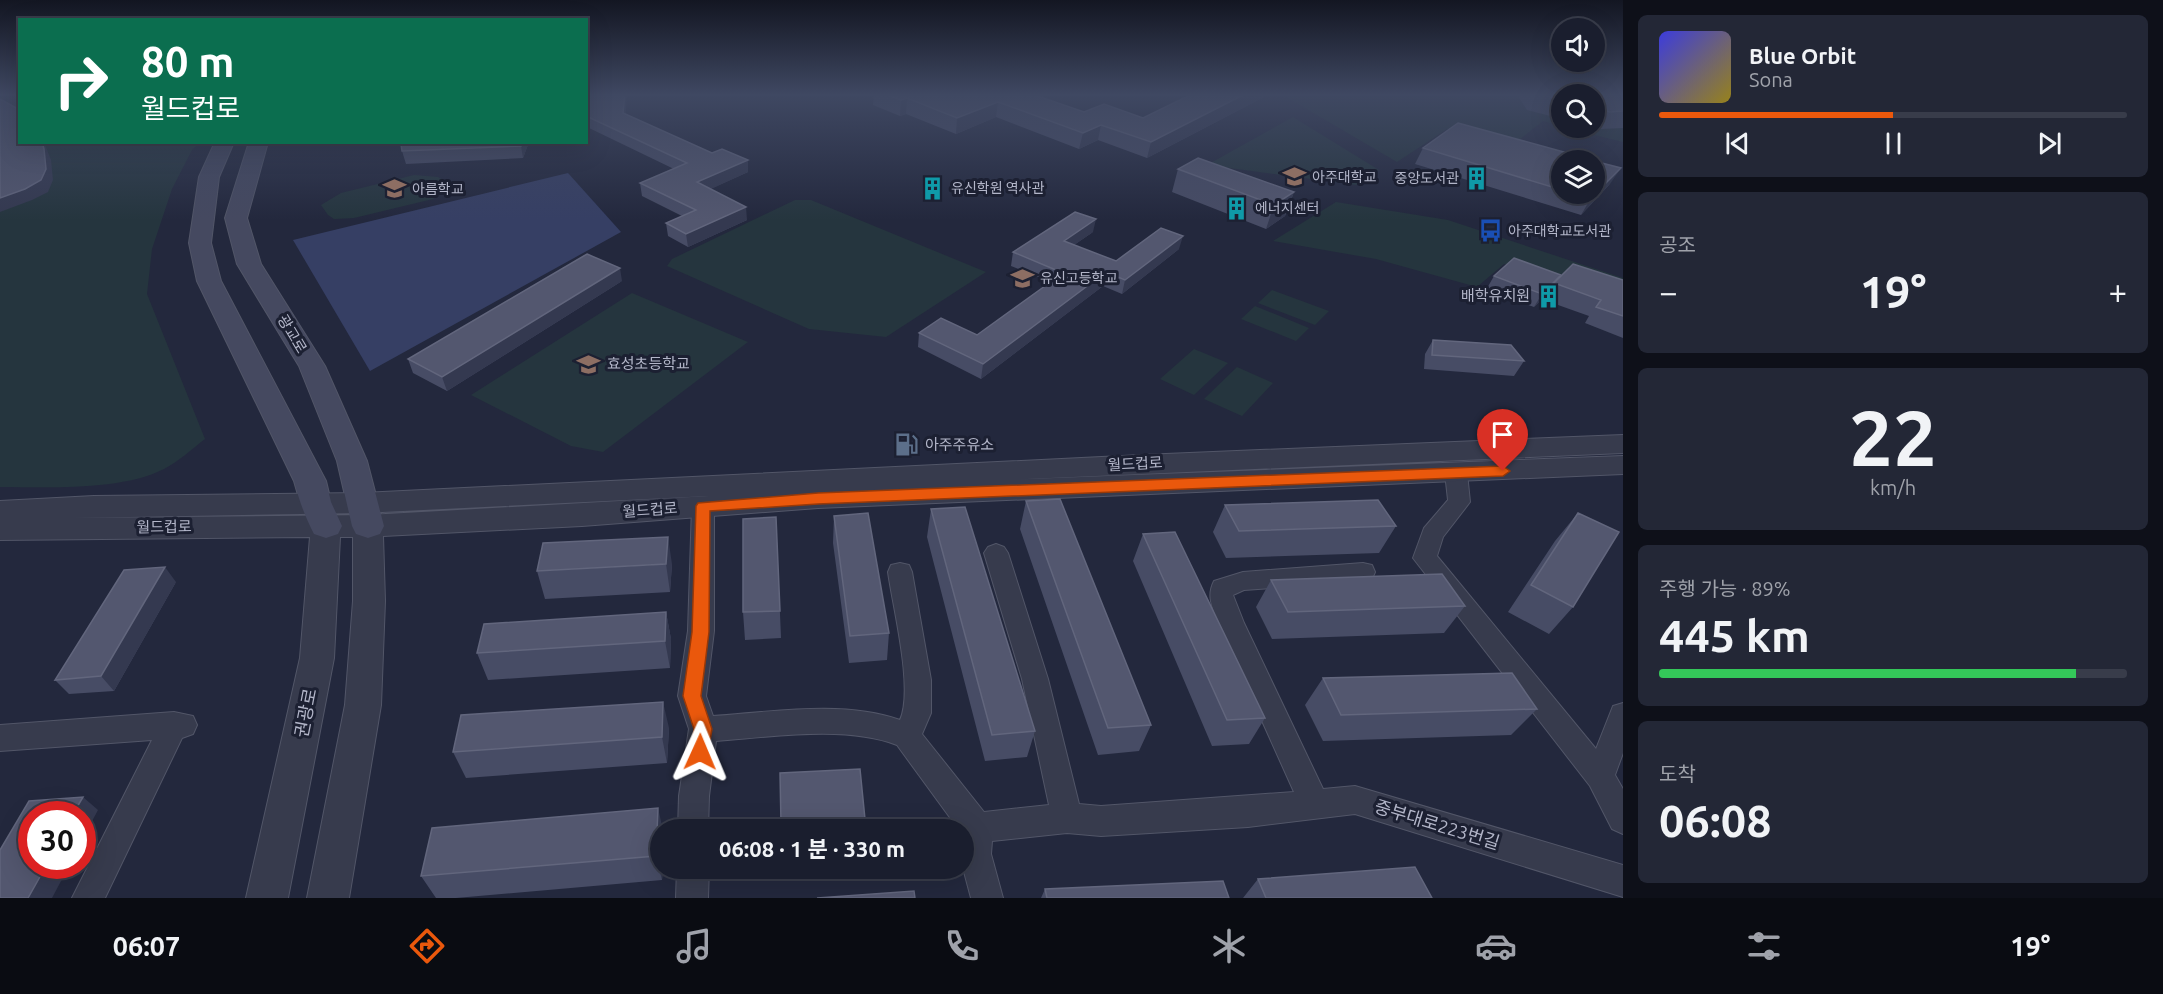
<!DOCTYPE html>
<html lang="ko">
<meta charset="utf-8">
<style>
:root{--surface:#1a1e2e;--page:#232736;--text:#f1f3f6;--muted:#9fa2aa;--line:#383c4a;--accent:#ea580c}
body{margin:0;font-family:Ubuntu,"Noto Sans KR",sans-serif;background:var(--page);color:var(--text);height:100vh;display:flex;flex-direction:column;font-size:22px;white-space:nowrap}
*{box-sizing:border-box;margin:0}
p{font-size:20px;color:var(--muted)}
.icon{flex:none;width:33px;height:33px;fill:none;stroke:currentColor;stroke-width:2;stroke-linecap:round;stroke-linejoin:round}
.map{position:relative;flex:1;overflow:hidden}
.panel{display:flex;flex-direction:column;gap:15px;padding:15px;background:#0e1019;width:540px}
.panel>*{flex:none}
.guide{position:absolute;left:18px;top:18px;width:570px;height:126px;border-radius:0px;box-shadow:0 6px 24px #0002,0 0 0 2px var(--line);background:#0b6e4f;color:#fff;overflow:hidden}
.fabs{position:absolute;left:1551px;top:18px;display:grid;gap:12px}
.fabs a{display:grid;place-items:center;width:54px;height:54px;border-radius:50%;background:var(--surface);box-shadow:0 6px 24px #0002,0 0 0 2px var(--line);font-size:30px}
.speed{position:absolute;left:18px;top:801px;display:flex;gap:12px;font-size:30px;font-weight:700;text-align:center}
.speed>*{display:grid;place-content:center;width:78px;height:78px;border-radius:50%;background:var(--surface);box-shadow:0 6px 24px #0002,0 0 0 2px var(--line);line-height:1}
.speed .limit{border:9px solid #d22;background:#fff;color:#111}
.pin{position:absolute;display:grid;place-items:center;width:51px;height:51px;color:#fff;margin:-62px -26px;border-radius:50% 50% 50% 0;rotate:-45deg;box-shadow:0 0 6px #0007}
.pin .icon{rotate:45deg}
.me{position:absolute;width:66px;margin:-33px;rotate:1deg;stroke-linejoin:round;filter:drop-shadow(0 0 4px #0008)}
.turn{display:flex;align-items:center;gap:21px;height:126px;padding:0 24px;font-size:27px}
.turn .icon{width:78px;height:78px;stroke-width:2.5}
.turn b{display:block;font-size:42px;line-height:51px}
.big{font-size:45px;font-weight:700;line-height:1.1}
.panel .card{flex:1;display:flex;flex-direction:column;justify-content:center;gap:9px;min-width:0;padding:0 21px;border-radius:9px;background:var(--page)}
.panel .dial{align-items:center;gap:0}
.dial b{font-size:78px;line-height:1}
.song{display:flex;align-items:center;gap:18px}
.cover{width:72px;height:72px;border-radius:9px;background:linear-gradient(135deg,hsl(240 70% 55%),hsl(50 70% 35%))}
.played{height:6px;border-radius:3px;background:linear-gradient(90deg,var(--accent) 50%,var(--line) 50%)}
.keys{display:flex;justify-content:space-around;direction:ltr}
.heat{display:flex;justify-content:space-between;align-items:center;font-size:33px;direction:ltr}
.charge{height:9px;border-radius:4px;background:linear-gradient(90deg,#34c759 89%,var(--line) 0)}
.trip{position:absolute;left:650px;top:819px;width:324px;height:60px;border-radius:30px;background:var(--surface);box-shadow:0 6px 24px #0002,0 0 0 2px var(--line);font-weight:700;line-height:60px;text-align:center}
.tabs{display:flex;height:96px;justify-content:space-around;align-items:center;background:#0a0c12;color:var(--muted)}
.tabs .icon{width:42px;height:42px}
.tabs .selected{color:var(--accent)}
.tabs b{font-size:27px;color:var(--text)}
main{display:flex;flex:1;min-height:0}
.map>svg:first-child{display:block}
.green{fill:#25353e}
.water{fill:#363f64}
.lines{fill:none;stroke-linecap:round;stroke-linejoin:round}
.minor-casing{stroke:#525668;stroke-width:2}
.tertiary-casing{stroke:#525668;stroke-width:2}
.secondary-casing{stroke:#525668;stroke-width:2}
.minor{fill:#373b4d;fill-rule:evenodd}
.tertiary{fill:#373b4d;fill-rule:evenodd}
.secondary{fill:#454960;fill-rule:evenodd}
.wall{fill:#474c65}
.shaded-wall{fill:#343950}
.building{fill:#53576f;stroke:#62667d;stroke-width:1.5}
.route{fill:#ea580c;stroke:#983908;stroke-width:1.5}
.labels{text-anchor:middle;stroke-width:6;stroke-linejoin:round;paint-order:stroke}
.far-poi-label{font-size:14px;fill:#b3b6c9;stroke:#1c2032;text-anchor:start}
.poi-label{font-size:15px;fill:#b3b6c9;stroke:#1c2032;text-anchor:start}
.street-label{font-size:15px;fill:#b3b6c9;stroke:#1c2032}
.near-street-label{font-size:18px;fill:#b3b6c9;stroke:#1c2032}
</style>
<main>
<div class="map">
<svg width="1623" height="898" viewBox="0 0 1623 898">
<rect width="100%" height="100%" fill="#23283d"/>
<path class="green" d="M0 94H19L20 142 199 143 192 150 172 189 152 249 147 294 205 439C192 449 178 462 164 469 121 491 48 487 0 487Z
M1281 94H1597L1623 101V142L1567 128H1594V94H1562L1561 126 1543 121 1510 147 1447 129 1397 162Z
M1293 117 1379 170 1356 185 1207 165Z
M414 175 438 177 445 181 446 185 444 191 433 199 354 218 334 219 328 215 321 205 341 193Z
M795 200H811L986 272 886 337 809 329 667 266 672 259Z
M1336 202 1448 220 1623 278V289L1570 272 1549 278 1504 264 1477 287 1376 259 1273 241Z
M1272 290 1329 311 1315 325 1258 303Z
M632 293 748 342 603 452 571 446 471 395Z
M1255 306 1309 328 1296 341 1241 319Z
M1194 349 1228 363 1194 395 1160 379Z
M1237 367 1273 383 1242 416 1204 399Z"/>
<path class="water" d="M568 173 621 232 370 371 293 240Z"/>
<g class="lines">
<defs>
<path id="minor" d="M1456 466 1464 468 1467 473 1470 502 1443 537 1437 556 1596 749 1613 706 1623 703V753L1615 775 1623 789V834L1612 829 1590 786 1413 558 1424 528 1448 500 1445 473 1448 468Z
M703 498 711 500 714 506V631L706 696 713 716C771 712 844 700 900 720 914 689 893 608 888 572L891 565 900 563 909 565 912 572 931 680V713L922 734 984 812 1049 805 1022 679 984 553 988 547 996 544 1004 547 1008 553 1048 679 1079 804 1101 806 1294 792 1218 623C1213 607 1206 597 1214 581L1243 572 1363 563 1372 565 1375 572 1372 579 1363 581 1244 590 1233 595 1244 623 1323 789 1355 786 1623 865V897L1355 814 1248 827 1101 836 1067 833 992 841 991 854 1003 898H971L963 868V830H959L897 745C846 725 770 737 716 741L709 796 708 830H678L679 796 689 729 678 696 688 631 692 506 695 500Z
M174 712 193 716 197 725 193 734 182 738 105 898H72L152 740 0 751V725Z
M677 868H709L708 898H676Z"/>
<path id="tertiary" d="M1623 435V453L1006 480 1623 456V474L818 508 582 526 383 536 385 601 381 705 349 898H307L345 705 353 601V537H340L334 658 288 898H246L300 658 310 537 0 540V501L94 496 362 493 1142 455ZM709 496 368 515 72 518 362 513Z"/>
<path id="secondary" d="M215 142H234L219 177 211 243 221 281 326 481 331 502 342 526 338 534 326 538 314 534C305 517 299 500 294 481L197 281 189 243 199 177Z
M249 142H268L247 218 261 264 325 366 367 461 384 526 380 534 368 538 356 534 352 526 337 461 299 366 237 264 225 218Z"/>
</defs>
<use href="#minor" class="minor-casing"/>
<use href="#tertiary" class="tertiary-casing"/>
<use href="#secondary" class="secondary-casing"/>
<use href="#minor" class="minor"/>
<use href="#tertiary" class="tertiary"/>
<use href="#secondary" class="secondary"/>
</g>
<path class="wall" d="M874 94H1051L1043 98 1084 112 1143 118 1192 94H1265L1264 97 1147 158 1098 140 1079 149 996 117 956 134 906 114 900 116 873 105Z
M1517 94H1623V128L1600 129 1593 128H1594V94H1562V119L1527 110Z
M586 106 626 114 712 153 748 160V172L710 189 747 220 688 247 668 236 666 223 682 216 642 196 640 183 674 169 587 127Z
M406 142H529L523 158 406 164 402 151Z
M1423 148 1562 160V194H1594L1610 184 1581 215 1415 164Z
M1178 169 1294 192 1285 216 1266 229 1172 192Z
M1093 232 1074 245 1116 261 1179 249 1122 294 1103 286 981 379 918 347 919 333 977 335 1050 282 1011 266 1013 252Z
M1494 276 1558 280H1623V338L1585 323 1589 316 1544 300 1549 292 1534 307 1486 290Z
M622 281 447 391 413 373 408 359Z
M1433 340 1524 361 1514 376 1424 369 1425 354Z
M1026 501 1151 725 1139 751 1098 755 1020 529Z
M1225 505 1396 526 1379 553 1226 558 1213 532Z
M931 509 1035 731 1027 757 985 761 927 537Z
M1578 513 1573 607 1549 634 1508 612 1555 541Z
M834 516 889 633 887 660 849 663 833 543Z
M776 517 781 638 745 640 743 612Z
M1143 534 1265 718 1249 744 1212 746 1133 561Z
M672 564 670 592 545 599 537 571Z
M1271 580 1465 606 1444 633 1272 639 1256 607Z
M176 582 114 691 69 694 55 680Z
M666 612 671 639 670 668 488 680 477 653Z
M1323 678 1537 709 1511 735 1323 741 1305 705Z
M669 728 667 763 466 778 453 752Z
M658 808 660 868H663L662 880 456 898H436L421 876Z
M865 819 864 830H781V824Z
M1258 879 1432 898H1243Z
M1045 889 1229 898H1041Z"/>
<path class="shaded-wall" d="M625 94H627L625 125 623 113Z
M1024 94H1051L1022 106Z
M1245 94H1265L1264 97 1147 158 1151 142Z
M907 98 906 114 900 116 901 100Z
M998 102 996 117 956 134 957 118Z
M1101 125 1098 140 1079 149 1083 133Z
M42 142H44L51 160 53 180 48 192 32 200 0 212V198Z
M522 142H529L523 158 521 146Z
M748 160V172L698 195 697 182Z
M1621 168 1610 184 1581 215 1591 198Z
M1294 192 1285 216 1266 229 1274 205Z
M746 207 747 220 688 247 686 234Z
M1096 219 1093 232 1061 254 1064 241Z
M1183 236 1179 249 1122 294 1125 280Z
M620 268 622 281 447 391 442 377Z
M1106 272 1103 286 981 379 983 364Z
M1561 275 1549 292 1534 307 1542 294Z
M668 537 672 564 670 592 666 564Z
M165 567 176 582 114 691 101 676Z
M666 612 671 639 670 668 665 641Z
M663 702 669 728 667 763 662 737Z
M83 797 98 810 82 840V814H73Z
M658 808 663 830H660V868H663L662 880 656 856Z
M46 866H69L52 898H28Z"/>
<path class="building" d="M588 94H625L623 113 712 153 722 149 748 160 697 182 746 207 686 234 666 223 696 210 640 183 687 163 586 116V106Z
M885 94H1032L1084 112 1104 104 1143 118 1192 94H1245L1151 142 1101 125 1083 133 998 102 957 118 907 98 901 100Z
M1541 94H1623V111L1610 112 1594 108V94H1562V100Z
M0 99 20 110V142H42L44 149 46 169 41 180 25 189 0 198Z
M1458 123 1593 160H1562V190L1423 148Z
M406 142H522L521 146 402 151 401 144Z
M1198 158 1294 192 1274 205 1178 169Z
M1594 161 1621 168 1591 198 1575 194H1594Z
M1075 212 1096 219 1064 241 1116 261 1161 228 1183 236 1125 280 1106 272 983 364 919 333 941 318 977 335 1063 273 1013 252Z
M587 254 620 268 442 377 408 359Z
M1514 258 1561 275 1542 294 1494 276Z
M1573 264 1623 280V316L1596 307 1601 300 1554 283Z
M1433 340 1511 345 1524 361 1432 355Z
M1060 499 1151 725 1108 728 1026 501Z
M1378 500 1396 526 1239 531 1225 505Z
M965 507 1035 731 992 735 931 509Z
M868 513 889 633 850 636 834 516Z
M1578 513 1619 532 1573 607 1531 585Z
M776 517 780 611 743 612V519Z
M1175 532 1265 718 1227 720 1143 534Z
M668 537 666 564 537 571 543 543Z
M165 567 101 676 55 680 124 570Z
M1442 574 1465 606 1288 612 1271 580Z
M666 612 665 641 477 653 484 624Z
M1512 673 1537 709 1341 715 1323 678Z
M663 702 662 737 453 752 461 715Z
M860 769 865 819 781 824 780 773Z
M83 797 73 814H32V866H46L28 898H0V850L29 801Z
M658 808 656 856 421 876 432 828Z
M1415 867 1432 898H1266L1258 879Z
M1223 881 1229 898H1047L1045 889Z
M914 891 915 898H817Z"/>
<linearGradient id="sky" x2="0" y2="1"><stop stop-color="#131622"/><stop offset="0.43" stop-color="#3f4862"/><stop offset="1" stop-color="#3f4862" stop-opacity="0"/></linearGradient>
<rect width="1623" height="220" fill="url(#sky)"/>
<path class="route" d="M1503 466 1510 471 1503 476 818 504 710 511 709 632 701 696 712 729 707 758 700 760 693 758 691 752 694 729 683 696 692 632 696 506 698 503 818 493Z"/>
<defs>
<symbol id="university-bare" viewBox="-9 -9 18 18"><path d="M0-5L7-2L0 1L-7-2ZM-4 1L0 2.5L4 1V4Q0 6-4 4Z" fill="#8d6e63" stroke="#1c2032" stroke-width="2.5" paint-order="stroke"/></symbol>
<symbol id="building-bare" viewBox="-9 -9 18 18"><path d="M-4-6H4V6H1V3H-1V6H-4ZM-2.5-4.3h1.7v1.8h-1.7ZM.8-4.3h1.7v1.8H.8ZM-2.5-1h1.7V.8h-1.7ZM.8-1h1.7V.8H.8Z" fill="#0f9aa8" stroke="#1c2032" stroke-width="2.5" paint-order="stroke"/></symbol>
<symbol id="school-bare" viewBox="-9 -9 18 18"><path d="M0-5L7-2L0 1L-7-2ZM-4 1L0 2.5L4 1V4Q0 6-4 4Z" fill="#8d6e63" stroke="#1c2032" stroke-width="2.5" paint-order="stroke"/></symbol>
<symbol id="bus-bare" viewBox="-9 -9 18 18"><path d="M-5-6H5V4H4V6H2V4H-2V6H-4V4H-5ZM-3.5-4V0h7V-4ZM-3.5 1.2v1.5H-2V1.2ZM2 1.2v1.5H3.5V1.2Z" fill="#1a4fb4" stroke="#1c2032" stroke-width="2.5" paint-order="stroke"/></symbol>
<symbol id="fuel-bare" viewBox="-9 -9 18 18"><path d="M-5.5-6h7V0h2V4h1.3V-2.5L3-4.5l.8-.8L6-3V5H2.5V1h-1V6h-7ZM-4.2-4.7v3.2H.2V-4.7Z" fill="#5c6f8a" stroke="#1c2032" stroke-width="2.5" paint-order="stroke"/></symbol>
</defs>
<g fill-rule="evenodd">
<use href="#university-bare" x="1278" y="160" width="33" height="33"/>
<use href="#building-bare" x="1460" y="162" width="33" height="33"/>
<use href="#building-bare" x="916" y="172" width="33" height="33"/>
<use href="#school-bare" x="378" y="172" width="33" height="33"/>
<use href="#building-bare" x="1220" y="192" width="33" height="33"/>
<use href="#bus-bare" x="1474" y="214" width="33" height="33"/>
<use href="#school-bare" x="1006" y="262" width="33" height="33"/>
<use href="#building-bare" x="1532" y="280" width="33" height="33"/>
<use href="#school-bare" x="572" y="348" width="33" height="33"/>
<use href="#fuel-bare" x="890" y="428" width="33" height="33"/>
</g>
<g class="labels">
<g class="far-poi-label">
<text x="1312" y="182">아주대학교</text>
<text x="1459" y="183" text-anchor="end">중앙도서관</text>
<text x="951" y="193">유신학원 역사관</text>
<text x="412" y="194">아름학교</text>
<text x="1255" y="213">에너지센터</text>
<text x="1508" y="236">아주대학교도서관</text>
<text x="1040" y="283">유신고등학교</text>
</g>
<g class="poi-label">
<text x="1530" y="301" text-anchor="end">배학유치원</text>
<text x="607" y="369">효성초등학교</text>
<text x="925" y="450">아주주유소</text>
</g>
<g class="street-label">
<text transform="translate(292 334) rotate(59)" y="5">광교로</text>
<text transform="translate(1135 464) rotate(-3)" y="5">월드컵로</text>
<text transform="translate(650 510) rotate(-4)" y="5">월드컵로</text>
<text transform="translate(164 527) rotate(-1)" y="5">월드컵로</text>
</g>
<g class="near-street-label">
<text transform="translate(306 713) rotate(-79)" y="6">권광로</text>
<text transform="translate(1437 825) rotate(17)" y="6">중부대로223번길</text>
</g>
</g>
</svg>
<div class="fabs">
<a><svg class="icon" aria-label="sound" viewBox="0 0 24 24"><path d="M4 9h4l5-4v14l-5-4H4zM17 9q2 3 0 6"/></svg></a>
<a><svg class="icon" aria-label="search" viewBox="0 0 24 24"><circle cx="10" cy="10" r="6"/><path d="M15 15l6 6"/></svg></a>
<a><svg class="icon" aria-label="layers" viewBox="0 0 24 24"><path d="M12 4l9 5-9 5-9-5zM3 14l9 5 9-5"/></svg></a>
</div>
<div class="speed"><div class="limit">30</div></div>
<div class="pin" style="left:1503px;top:471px;background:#d93025"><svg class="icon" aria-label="arrive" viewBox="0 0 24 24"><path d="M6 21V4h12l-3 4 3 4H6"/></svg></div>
<svg class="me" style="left:700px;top:752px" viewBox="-20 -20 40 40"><path d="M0-17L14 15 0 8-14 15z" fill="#ea580c" stroke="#fff" stroke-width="4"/></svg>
<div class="trip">06:08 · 1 분 · 330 m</div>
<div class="guide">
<div class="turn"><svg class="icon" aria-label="right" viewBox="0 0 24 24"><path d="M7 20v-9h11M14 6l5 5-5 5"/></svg><div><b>80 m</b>월드컵로</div></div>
</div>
</div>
<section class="panel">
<div class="card">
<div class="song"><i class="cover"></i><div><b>Blue Orbit</b><p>Sona</p></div></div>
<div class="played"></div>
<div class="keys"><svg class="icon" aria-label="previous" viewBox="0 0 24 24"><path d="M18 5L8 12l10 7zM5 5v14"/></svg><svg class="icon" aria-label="pause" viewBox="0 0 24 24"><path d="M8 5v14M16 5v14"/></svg><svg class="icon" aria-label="next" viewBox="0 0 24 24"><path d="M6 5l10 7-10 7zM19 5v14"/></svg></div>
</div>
<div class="card"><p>공조</p>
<div class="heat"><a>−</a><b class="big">19°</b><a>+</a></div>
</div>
<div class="card dial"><b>22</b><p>km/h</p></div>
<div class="card"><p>주행 가능 · 89%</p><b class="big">445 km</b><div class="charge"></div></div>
<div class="card"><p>도착</p><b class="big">06:08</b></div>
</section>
</main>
<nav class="tabs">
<b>06:07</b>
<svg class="icon selected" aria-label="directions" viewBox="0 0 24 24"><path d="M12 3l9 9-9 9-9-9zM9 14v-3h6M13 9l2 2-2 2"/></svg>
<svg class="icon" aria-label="music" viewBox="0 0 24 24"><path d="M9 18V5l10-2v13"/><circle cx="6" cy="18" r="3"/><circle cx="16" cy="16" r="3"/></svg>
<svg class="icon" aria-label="phone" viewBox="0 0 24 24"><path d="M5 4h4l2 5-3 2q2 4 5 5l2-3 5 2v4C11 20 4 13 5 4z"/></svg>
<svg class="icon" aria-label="climate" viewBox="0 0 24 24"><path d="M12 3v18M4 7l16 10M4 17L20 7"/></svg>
<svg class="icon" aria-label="car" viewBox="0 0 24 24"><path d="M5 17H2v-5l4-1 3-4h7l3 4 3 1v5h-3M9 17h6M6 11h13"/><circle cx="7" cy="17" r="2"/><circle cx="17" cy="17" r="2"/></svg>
<svg class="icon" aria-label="filters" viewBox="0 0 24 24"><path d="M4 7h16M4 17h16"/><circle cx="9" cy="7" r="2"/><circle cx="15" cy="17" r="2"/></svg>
<b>19°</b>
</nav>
